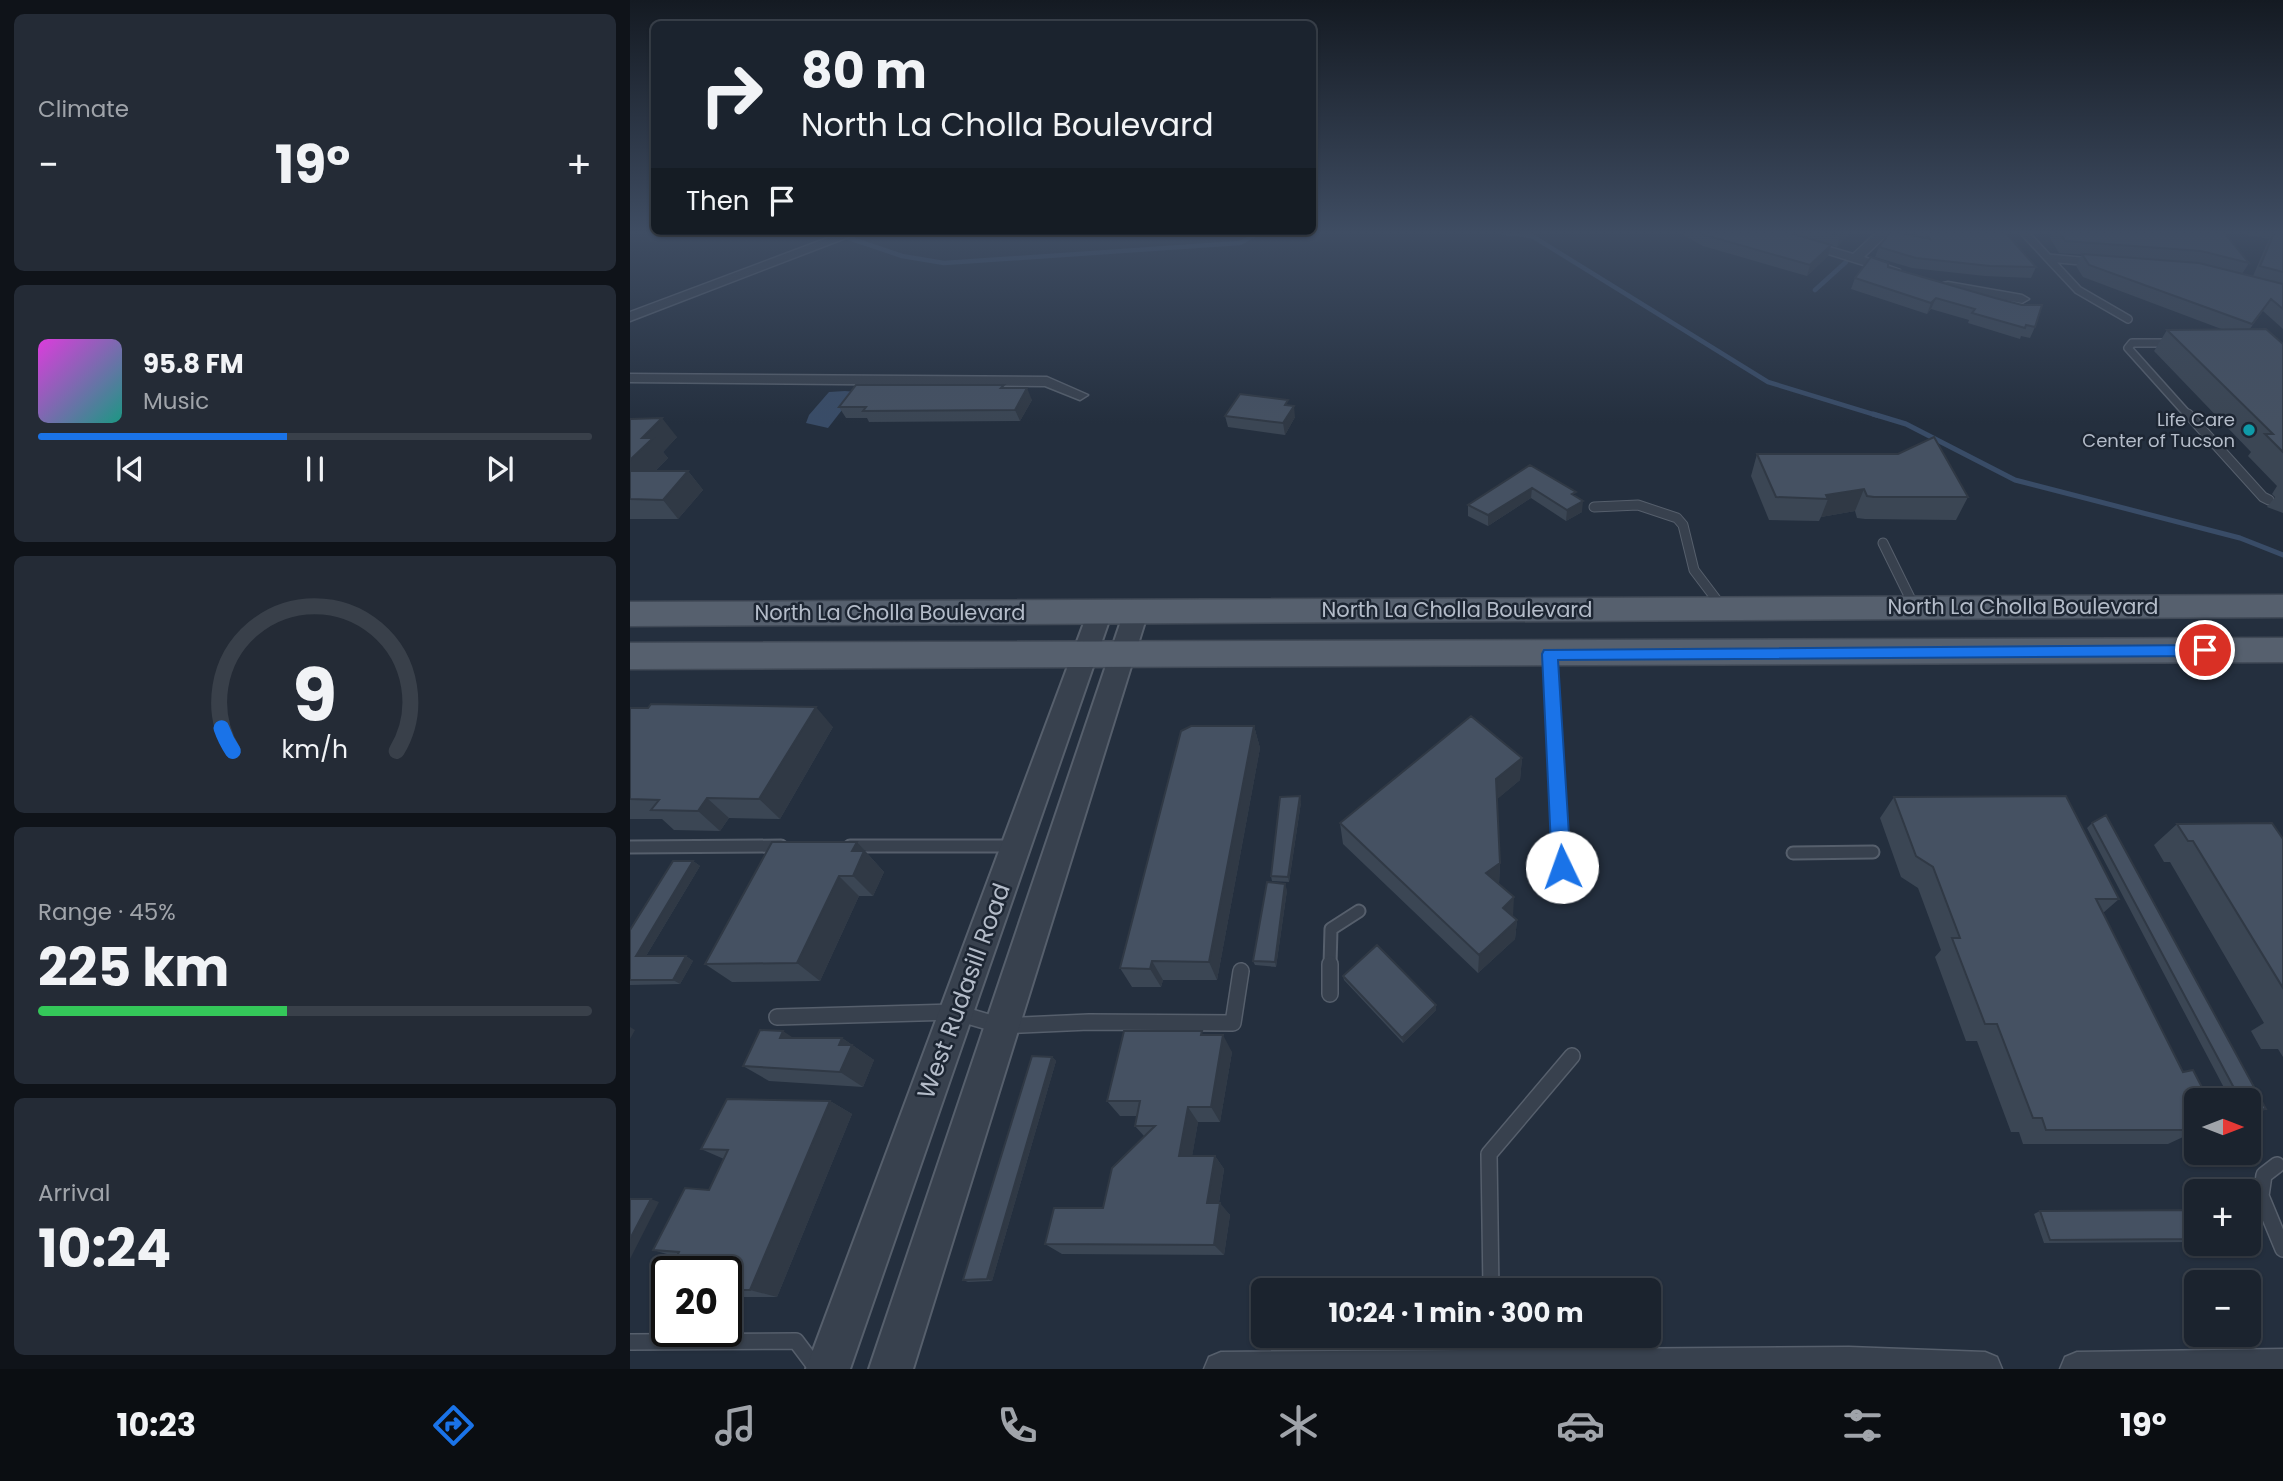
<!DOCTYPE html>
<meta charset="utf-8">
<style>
:root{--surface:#1b232e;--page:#242b36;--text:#f1f3f6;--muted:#a0a4aa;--line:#39404a;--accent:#1a73e8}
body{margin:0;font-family:Poppins,sans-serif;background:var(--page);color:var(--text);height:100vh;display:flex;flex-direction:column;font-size:26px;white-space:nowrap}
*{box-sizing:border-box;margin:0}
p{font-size:23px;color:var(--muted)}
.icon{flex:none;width:38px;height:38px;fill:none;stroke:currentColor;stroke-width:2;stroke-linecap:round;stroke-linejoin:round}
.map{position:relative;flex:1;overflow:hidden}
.drawer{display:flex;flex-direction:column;gap:14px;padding:14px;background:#0f1319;width:630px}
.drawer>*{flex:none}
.banner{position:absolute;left:21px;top:21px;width:665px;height:214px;border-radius:10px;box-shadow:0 2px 5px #0004,0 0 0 2px var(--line);background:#1b232e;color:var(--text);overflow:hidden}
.needle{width:46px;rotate:90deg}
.controls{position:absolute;left:1554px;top:1088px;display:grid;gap:14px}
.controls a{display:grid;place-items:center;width:77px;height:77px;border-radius:10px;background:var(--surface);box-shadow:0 2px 5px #0004,0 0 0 2px var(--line);font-size:35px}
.speed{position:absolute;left:21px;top:1256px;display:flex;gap:14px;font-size:35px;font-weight:700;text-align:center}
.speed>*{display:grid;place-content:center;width:91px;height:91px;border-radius:50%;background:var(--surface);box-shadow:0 2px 5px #0004,0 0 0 2px var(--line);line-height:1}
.speed .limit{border:4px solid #111;border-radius:10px;background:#fff;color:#111}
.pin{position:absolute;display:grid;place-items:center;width:60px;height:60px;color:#fff;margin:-30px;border:4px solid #fff;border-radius:50%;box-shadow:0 2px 7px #0007}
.me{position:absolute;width:77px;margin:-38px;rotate:357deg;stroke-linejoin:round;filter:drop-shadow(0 0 5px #0008)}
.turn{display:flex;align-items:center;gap:24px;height:147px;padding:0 35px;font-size:32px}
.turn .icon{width:91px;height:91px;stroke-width:2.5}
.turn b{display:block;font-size:49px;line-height:60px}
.then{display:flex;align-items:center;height:66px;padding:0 35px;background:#0003;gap:14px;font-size:26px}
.big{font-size:52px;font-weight:700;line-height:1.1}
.drawer .card{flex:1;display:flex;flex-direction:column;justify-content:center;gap:10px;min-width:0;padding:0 24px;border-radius:10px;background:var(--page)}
.drawer .dial{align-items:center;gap:0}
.dial svg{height:182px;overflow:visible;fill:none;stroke:var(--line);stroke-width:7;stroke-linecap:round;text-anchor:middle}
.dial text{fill:var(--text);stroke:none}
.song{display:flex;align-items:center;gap:21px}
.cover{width:84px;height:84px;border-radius:10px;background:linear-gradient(135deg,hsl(300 70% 55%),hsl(170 70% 35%))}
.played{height:7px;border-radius:4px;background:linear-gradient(90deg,var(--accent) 45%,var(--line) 45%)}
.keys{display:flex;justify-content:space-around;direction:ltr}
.heat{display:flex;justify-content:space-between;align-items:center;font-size:38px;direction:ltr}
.charge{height:10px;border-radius:5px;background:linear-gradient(90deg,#34c759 45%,var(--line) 0)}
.trip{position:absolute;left:621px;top:1278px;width:410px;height:70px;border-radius:10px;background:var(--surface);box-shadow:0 2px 5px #0004,0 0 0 2px var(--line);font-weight:700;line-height:70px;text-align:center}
.tabs{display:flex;height:112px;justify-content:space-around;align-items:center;background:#0b0e12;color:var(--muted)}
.tabs .icon{width:49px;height:49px}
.tabs .active{color:var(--accent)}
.tabs b{font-size:32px;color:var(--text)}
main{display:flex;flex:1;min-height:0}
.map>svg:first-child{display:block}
.water{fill:#394c67}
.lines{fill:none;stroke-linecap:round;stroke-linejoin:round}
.stream-far1{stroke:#394c67;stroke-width:4.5}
.stream{stroke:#394c67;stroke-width:5}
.service-far3-casing{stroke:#565f6c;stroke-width:10}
.service-far2-casing{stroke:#565f6c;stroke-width:11}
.service-far1-casing{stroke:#565f6c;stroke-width:15}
.service-casing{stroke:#565f6c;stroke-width:18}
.minor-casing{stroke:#565f6c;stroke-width:3}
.tertiary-casing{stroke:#565f6c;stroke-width:4}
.primary-casing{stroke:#414a57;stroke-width:3}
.service-far3{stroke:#38414e;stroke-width:7}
.service-far2{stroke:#38414e;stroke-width:9}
.service-far1{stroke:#38414e;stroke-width:11}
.service{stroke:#38414e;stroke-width:15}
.minor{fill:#38414e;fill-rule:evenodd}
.tertiary{fill:#38414e;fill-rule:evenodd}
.primary{fill:#56606e;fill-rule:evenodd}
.wall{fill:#3b4654}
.shaded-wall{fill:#303945}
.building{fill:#455162;stroke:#303945;stroke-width:2}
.route{fill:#1a73e8;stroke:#114b97;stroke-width:2}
.culture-dot{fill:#0f9aa8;stroke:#1d2633;stroke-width:2.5}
.labels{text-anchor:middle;stroke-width:5;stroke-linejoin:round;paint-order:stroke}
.far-poi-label{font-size:18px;fill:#b4bcc9;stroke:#1d2633;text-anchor:end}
.street-label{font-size:21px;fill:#b4bcc9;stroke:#1d2633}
.near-street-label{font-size:24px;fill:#b4bcc9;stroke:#1d2633}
</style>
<main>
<section class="drawer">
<div class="card"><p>Climate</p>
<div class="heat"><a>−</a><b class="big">19°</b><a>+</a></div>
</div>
<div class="card">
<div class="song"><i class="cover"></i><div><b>95.8 FM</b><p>Music</p></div></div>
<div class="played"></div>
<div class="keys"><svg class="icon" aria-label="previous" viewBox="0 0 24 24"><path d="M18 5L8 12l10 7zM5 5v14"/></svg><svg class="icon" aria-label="pause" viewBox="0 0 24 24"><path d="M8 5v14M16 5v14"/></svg><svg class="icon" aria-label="next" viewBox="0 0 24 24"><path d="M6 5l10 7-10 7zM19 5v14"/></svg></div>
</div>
<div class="card dial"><svg viewBox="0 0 100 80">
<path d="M14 69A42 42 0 1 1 86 69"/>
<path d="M14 69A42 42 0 0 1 9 59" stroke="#1a73e8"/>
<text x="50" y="56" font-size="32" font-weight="700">9</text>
<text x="50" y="72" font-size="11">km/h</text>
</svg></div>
<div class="card"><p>Range · 45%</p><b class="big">225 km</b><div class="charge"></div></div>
<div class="card"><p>Arrival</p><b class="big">10:24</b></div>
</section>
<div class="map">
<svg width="1653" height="1369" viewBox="0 0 1653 1369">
<rect width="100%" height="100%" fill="#242f3e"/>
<path class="water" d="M215 391 226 392 198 428 176 423 179 415 199 392Z"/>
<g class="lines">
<path class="stream-far1" d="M198 231 272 256 314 263 610 243 632 231
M861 231 902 236 1138 382 1249 416
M1185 290 1216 262"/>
<path class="stream" d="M1243 414 1276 424 1385 480 1610 538 1653 555"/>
<defs>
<path id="service-far3" d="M1393 231 1418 258 1461 262
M1418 258 1448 290 1498 319
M1543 343H1502L1498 348 1559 416"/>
<path id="service-far2" d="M1558 414 1633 497 1639 500
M964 507 1008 505 1047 518 1053 525 1064 570 1092 607
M1253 543 1285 608"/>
<path id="service-far1" d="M920 654 931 867
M220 846H382
M0 847 151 846
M1163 853 1243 852
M700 965 701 929 729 911"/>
<path id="service" d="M700 994V964
M147 1017 324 1012 372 1026 459 1022 603 1023 611 971
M1647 1165 1634 1175 1631 1196 1653 1249
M861 1290 859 1154 942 1056
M861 1335V1369
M0 1342 166 1341 187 1369"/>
<path id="minor" d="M216 231H234L0 321V312Z
M1125 231H1145L1223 254 1248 231H1261L1234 257 1270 270 1264 274 1259 273Z
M1318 282 1392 295 1399 299 1392 303 1313 289V283Z
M0 374 417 377 458 395 450 400 415 386 0 382Z
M1219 1347 1355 1352 1367 1357 1372 1369H574L579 1357 591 1352Z
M1653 1349V1369H1430L1435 1357 1447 1352Z"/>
<path id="tertiary" d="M470 603 479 606 482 612 220 1369H176L458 612 461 606Z
M506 603 515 606 518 612 283 1369H239L494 612 497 606Z"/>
<path id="primary" d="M1653 595V617L0 626V602Z
M1653 638V662L0 669V643Z"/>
</defs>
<use href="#service-far3" class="service-far3-casing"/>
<use href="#service-far2" class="service-far2-casing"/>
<use href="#service-far1" class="service-far1-casing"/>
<use href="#service" class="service-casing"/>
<use href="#minor" class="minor-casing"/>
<use href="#tertiary" class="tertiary-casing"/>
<use href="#primary" class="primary-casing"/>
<use href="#service-far3" class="service-far3"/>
<use href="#service-far2" class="service-far2"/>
<use href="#service-far1" class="service-far1"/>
<use href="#service" class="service"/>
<use href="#minor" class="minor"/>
<use href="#tertiary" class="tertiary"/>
<use href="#primary" class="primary"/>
</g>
<path class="wall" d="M1046 231H1154L1201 245 1198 256 1177 276 1073 246Z
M1156 231H1222L1207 247Z
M1284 231H1374L1406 267 1401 278 1355 276 1282 268 1245 257 1249 247 1265 232 1287 236Z
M1423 231H1593L1619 263 1612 274 1623 276 1639 239 1597 231H1653V329L1633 311 1619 330 1653 344V513L1637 507 1645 497 1642 494 1647 486 1618 456 1621 452 1524 351 1537 330H1594L1453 277 1446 266 1452 254 1485 257 1429 253 1420 238Z
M1258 267 1405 327 1400 338 1391 336 1390 339 1338 323 1339 320 1301 309 1297 314 1221 289 1225 278Z
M375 388 402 400 390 421 239 422 237 418H216L209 407Z
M595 416 665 417 655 435 598 427Z
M0 419 47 437 33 452 38 458 25 471H58L73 490 48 519H0Z
M1127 454 1338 497 1326 520 1235 519 1227 518 1225 511 1191 517 1189 521 1139 520 1121 476Z
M900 465 945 497 952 512 936 521 901 498 858 526 838 516V505Z
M0 708 203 727 150 819 99 818 90 831 44 830 32 819H0Z
M624 726 630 748 587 980H533L531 987H502L490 968Z
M892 758 890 780 867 799 870 863 869 884 883 916 887 920 885 939 848 973 713 844 710 823Z
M1264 797 1489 899 1473 913 1566 1131 1538 1144H1393L1389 1132H1381L1347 1041H1336L1305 957 1311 950 1288 888 1271 877 1250 818Z
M671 802 659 882 642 881 641 876Z
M1462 823 1636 1109 1628 1113H1619V1101H1601L1457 828Z
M1547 824 1653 839V1057L1648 1049H1631L1621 1031 1634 1023 1540 862H1534L1524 845Z
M227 842 254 872 243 896H229L190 981 102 982 75 964Z
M63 861 70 866 16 956H56L63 961 50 984 0 985V930Z
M657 890 646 967 625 965 623 961Z
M713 976 806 1010 773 1043 714 980Z
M574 1035 602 1052 590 1122H568L562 1156H585L594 1169 589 1203 600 1215 594 1255 432 1254 415 1244 473 1208 514 1136 505 1126 507 1116H490L477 1101Z
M164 1038H212L244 1060 233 1087 139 1081 113 1066Z
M422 1057 426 1061 362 1281 338 1282 333 1280Z
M200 1101 222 1114 147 1297H103L96 1295V1272H70L43 1265 47 1257 23 1250 79 1190 94 1159 71 1149Z
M1566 1210V1242L1414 1243 1404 1214 1410 1211Z"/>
<path class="shaded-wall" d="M1215 231H1222L1207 247 1210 236Z
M1201 245 1198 256 1177 276 1180 265Z
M1306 298 1301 309 1297 314 1301 303Z
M397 388 402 400 390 421 385 410Z
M664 406 665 417 655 435 653 423Z
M32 418 47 437 33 452 38 458 5 490 0 484V460L12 438Z
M58 471 73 490 48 519 33 500Z
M902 488 901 498 858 526V515Z
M1234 489 1225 511 1191 517 1198 499 1196 495Z
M953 501 952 512 936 521 937 510Z
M186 707 203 727 150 819 129 799Z
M624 726 630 748 587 980 579 962Z
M892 758 890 780 865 801 866 779Z
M670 796 671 802 659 882 658 877Z
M77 798 99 818 90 831 68 811Z
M227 842 254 872 243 896 223 876 222 851Z
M63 861 70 866 13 961 6 956Z
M870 863 869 884 856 873Z
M209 876 229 896 190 981 167 963Z
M655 884 657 890 646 967 645 962Z
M884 897 883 917 873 908Z
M887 920 885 939 848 973 849 955Z
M56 956 63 961 50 984 43 980Z
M522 961 533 980 531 987 520 969Z
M806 1005V1010L773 1043 772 1038Z
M0 1027 5 1030 0 1039Z
M153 1031 177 1047 150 1038Z
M593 1035 602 1052 590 1122 581 1107Z
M212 1038 244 1060 233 1087 210 1072 209 1045Z
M422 1057 426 1061 362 1281 357 1279Z
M200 1101 222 1114 147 1297 120 1290Z
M558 1107 568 1122 560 1169 549 1156Z
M585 1156 594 1169 587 1215 577 1203Z
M21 1199 29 1202 0 1259V1239Z
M590 1203 600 1215 594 1255 584 1245Z"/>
<path class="building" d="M1067 231H1153L1201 245 1180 265 1075 235Z
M1193 231H1215L1210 236Z
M1261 231 1300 239 1295 231H1374L1406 267 1360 266 1286 258 1249 247Z
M1429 231H1593L1619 263 1571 251 1435 241Z
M1645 231H1653V272L1630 266Z
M1452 254 1569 263 1653 284V309L1641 299 1622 324 1459 265Z
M1241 257 1258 263V267L1365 298 1392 305H1412L1405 327 1396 325 1395 328 1342 313 1345 309 1306 298 1301 303 1225 278Z
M1636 329 1653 344V452L1635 434H1643L1537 330Z
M226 385H374L371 388H397L385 410 233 411 236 407H209Z
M610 394 658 400 655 405 664 406 653 423 595 416Z
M32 418 12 438H23L0 460V419Z
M1304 437 1338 497H1244L1237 496 1234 489 1196 495 1198 499 1146 497 1127 454H1268Z
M900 465 946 492 942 494 953 501 937 510 902 488 858 515 838 505Z
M0 471H58L33 500 0 499Z
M21 704 186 707 129 799 77 798 68 811 21 810 29 800 0 799V708H18Z
M841 716 892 758 866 779 870 863 856 873 884 897 873 908 887 920 849 955 710 823Z
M561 726H624L579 962 522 961 520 969 490 968 551 731Z
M670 796 658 877 641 876 650 797Z
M1436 796 1489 899H1466L1553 1072 1563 1070 1579 1101H1566V1130H1416L1412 1118H1403L1367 1024H1355L1322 938H1330L1303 867 1286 856 1264 797Z
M1476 815 1636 1109 1619 1110V1101H1611L1462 823Z
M1642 823 1653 839V988L1563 841H1558L1547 824Z
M142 842H227L222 851H234L223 876H209L167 963 75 964Z
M43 861H63L6 956H56L43 980H0V930Z
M637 882 655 884 645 962 623 961Z
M747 945 806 1005 772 1038 713 976Z
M130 1030 153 1031 150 1038H212L209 1045H222L210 1072 113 1066Z
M494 1031H572L571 1035H593L581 1107H558L549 1156H585L577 1203H590L584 1245 415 1244 424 1208H473L482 1168 525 1126H505L510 1101H477Z
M402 1056 422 1057 357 1279 333 1280Z
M97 1099 200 1101 120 1290H96V1272H82L86 1264 43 1265 49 1252 23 1250 55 1188 79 1190 98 1150 71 1149Z
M0 1199H21L0 1239Z
M1566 1210V1239L1420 1240 1410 1211Z"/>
<linearGradient id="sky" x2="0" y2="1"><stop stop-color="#141a22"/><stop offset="0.55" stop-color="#3f4d63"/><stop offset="1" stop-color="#3f4d63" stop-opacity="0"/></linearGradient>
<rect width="1653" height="423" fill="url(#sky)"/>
<path class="route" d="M1575 645 1582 650 1575 656 928 660 941 867 938 873 932 875 925 873 922 867 912 654 914 650Z"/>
<circle class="culture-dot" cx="1619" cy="430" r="7"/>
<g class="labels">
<g class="far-poi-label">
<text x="1605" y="426">Life Care<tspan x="1605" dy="21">Center of Tucson</tspan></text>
</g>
<g class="street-label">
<text x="1393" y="614">North La Cholla Boulevard</text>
<text x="827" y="617">North La Cholla Boulevard</text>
<text x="260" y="620">North La Cholla Boulevard</text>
</g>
<g class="near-street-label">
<text transform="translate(334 991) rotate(-70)" y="8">West Rudasill Road</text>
</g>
</g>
</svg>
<div class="controls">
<a><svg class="needle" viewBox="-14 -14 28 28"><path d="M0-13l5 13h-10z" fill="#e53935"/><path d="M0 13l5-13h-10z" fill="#a0a4aa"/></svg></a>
<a>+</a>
<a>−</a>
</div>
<div class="speed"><div class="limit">20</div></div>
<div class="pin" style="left:1575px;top:650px;background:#d93025"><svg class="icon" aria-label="arrive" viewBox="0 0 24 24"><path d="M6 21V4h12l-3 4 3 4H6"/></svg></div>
<svg class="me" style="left:932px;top:867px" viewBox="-20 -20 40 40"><circle r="19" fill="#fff"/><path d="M0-13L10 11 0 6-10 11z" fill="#1a73e8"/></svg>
<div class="trip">10:24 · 1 min · 300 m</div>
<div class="banner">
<div class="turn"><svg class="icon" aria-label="right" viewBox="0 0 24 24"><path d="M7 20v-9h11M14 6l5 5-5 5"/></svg><div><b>80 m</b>North La Cholla Boulevard</div></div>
<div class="then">Then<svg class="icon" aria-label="arrive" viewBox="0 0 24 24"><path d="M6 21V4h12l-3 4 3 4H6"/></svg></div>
</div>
</div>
</main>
<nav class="tabs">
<b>10:23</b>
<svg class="icon active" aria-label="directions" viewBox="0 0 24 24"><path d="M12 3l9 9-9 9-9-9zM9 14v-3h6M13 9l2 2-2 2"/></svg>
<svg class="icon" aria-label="music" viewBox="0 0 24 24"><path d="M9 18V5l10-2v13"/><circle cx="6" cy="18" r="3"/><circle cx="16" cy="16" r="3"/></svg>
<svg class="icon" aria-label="phone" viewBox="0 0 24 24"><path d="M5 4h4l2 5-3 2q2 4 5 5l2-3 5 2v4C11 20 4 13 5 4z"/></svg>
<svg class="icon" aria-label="climate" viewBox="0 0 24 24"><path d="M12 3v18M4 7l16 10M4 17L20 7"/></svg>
<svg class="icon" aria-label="car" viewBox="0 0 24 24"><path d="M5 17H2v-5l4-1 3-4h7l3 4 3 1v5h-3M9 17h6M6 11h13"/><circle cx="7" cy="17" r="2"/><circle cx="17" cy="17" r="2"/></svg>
<svg class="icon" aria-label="filters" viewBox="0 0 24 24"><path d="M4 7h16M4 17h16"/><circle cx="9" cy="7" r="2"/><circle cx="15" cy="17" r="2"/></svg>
<b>19°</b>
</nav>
